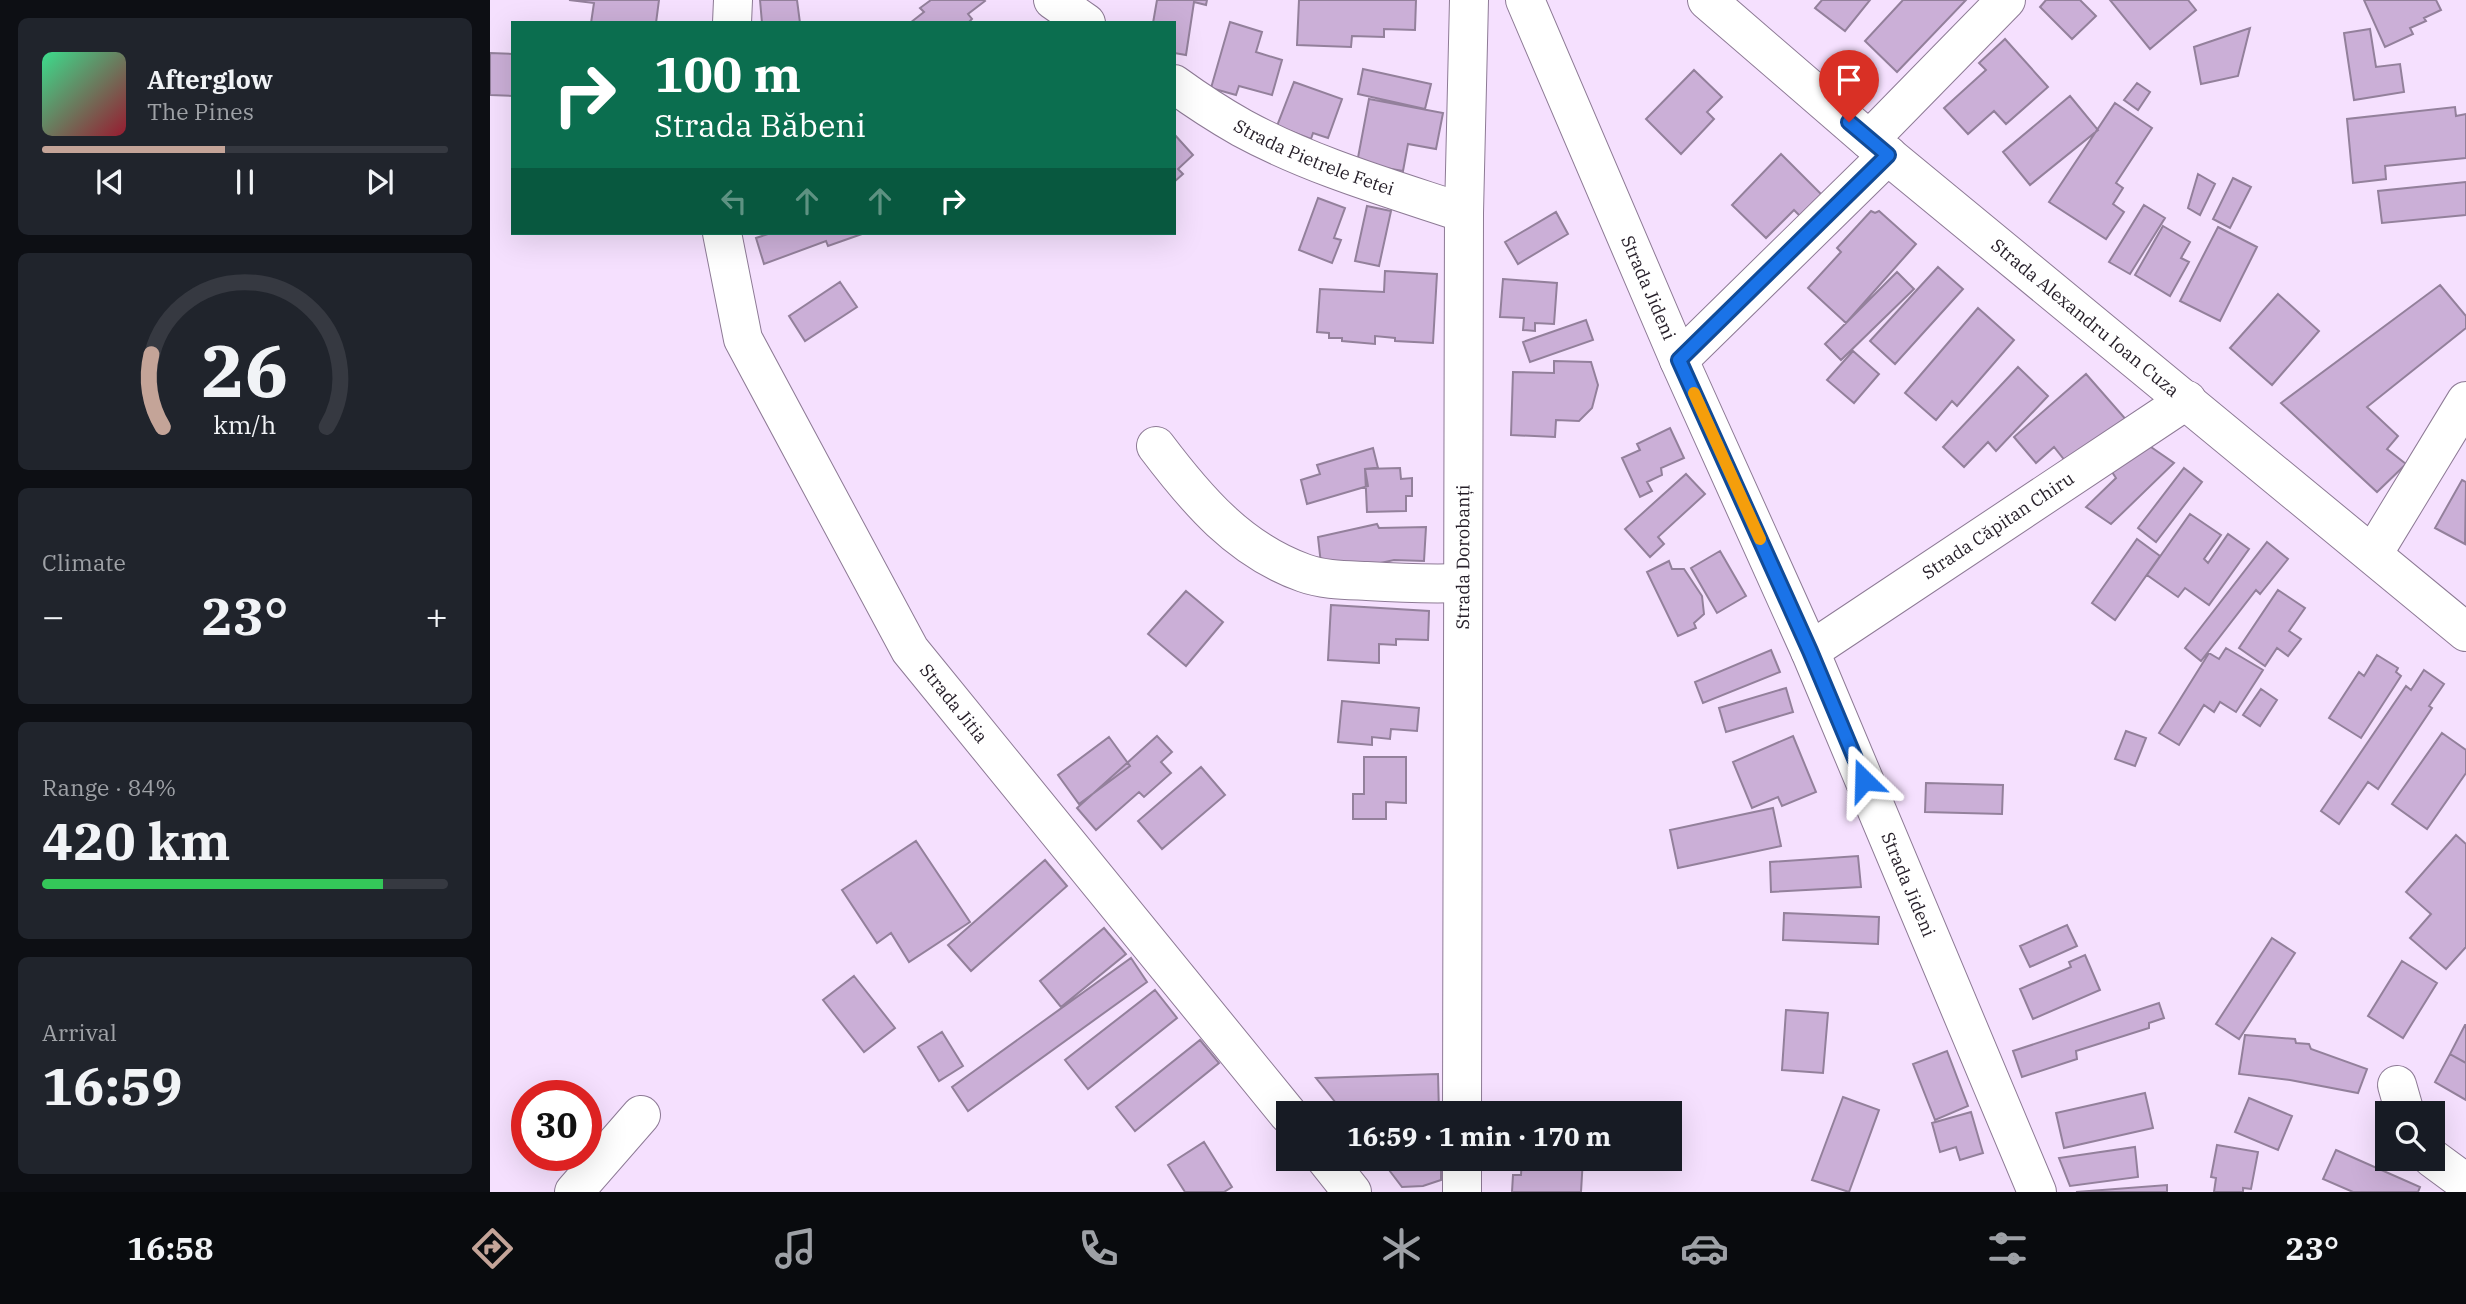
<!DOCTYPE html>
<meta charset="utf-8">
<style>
:root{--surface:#171b24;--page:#20242c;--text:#f1f3f6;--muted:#9ea1a6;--line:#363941;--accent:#c4a498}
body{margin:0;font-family:"IBM Plex Serif",serif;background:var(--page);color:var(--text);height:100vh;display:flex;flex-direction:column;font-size:26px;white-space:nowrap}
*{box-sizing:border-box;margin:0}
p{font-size:23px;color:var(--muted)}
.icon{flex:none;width:38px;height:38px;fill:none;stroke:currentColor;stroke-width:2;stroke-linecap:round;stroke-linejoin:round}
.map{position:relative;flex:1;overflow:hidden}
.panel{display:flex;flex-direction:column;gap:18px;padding:18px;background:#0d0f14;width:490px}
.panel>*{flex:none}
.guide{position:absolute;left:21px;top:21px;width:665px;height:214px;border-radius:0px;box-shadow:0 7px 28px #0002;background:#0b6e4f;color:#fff;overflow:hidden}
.tools{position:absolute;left:1885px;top:1101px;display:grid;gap:14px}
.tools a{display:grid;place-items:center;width:70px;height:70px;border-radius:0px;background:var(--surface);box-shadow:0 7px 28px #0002;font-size:35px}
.speed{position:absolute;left:21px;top:1080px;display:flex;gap:14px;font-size:35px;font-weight:700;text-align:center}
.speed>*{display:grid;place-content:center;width:91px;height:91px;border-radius:50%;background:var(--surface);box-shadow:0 7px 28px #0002;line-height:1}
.speed .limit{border:10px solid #d22;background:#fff;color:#111}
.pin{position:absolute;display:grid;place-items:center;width:60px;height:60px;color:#fff;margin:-72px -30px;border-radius:50% 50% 50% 0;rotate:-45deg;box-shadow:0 0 7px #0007}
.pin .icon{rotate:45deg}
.me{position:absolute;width:77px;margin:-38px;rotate:338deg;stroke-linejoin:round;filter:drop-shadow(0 0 5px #0008)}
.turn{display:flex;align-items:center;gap:24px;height:147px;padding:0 28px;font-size:32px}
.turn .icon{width:91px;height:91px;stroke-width:2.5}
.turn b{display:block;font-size:49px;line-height:60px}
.lanes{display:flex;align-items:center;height:66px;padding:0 28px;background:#0003;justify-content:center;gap:35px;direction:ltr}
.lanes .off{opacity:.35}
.big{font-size:52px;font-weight:800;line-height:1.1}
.panel .widget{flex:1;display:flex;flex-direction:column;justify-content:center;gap:10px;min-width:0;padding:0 24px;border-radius:10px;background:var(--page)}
.panel .dial{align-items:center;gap:0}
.dial svg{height:182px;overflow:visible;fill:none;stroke:var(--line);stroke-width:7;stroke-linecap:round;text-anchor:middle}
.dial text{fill:var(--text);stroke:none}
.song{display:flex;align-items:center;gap:21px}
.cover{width:84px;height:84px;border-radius:10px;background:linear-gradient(135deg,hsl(150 70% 55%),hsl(350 70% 35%))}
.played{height:7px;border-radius:4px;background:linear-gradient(90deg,var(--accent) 45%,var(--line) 45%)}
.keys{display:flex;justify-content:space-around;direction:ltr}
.heat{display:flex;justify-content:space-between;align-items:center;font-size:38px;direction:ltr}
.charge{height:10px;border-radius:5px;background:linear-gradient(90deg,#34c759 84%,var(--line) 0)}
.trip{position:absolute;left:786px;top:1101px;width:406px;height:70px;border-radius:0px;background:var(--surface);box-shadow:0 7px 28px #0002;font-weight:800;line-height:70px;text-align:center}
.dock{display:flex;height:112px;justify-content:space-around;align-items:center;background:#090b0e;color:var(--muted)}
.dock .icon{width:49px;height:49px}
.dock .on{color:var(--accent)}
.dock b{font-size:32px;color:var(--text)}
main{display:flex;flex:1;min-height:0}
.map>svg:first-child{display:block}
.building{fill:#cbafd7;stroke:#93809b;stroke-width:2}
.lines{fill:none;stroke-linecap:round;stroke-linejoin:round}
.minor-casing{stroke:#8d7a95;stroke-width:40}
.major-casing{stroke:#8d7a95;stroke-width:40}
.minor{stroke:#fff;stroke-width:38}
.major{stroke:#fff;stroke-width:38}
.route-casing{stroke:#114b97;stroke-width:18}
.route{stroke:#1a73e8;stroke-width:12}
.slow{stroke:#f59e0b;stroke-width:12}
.labels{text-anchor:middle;stroke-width:7;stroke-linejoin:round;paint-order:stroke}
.street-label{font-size:18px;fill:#251e28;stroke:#f5e0fe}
</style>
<main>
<section class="panel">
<div class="widget">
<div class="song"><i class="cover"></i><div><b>Afterglow</b><p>The Pines</p></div></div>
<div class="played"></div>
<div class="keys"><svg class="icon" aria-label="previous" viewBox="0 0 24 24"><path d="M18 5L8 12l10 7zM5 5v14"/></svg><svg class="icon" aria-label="pause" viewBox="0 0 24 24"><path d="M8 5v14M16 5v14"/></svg><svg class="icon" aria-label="next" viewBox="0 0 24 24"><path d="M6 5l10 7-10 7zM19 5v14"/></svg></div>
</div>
<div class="widget dial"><svg viewBox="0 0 100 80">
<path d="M14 69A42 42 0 1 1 86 69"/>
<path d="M14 69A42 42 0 0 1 9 37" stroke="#c4a498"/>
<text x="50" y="56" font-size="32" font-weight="700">26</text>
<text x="50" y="72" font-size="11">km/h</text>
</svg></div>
<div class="widget"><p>Climate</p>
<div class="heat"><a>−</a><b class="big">23°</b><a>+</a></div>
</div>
<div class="widget"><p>Range · 84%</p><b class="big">420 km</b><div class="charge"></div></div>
<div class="widget"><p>Arrival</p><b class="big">16:59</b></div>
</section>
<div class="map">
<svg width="1976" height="1192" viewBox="0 0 1976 1192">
<rect width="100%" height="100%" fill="#f5e0fe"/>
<path class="building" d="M79 0H169L166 23H101L104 3Z
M270 0H307L310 23H272Z
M441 0H494L495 1 478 14 482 19 478 23H420L434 12 430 8Z
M667 0H717L716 5 704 2 696 55 684 53V23H663Z
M809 0H926L925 30 894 29V37L862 36 861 47 807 45Z
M1332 0H1380L1355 31 1325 8Z
M1413 0H1476L1407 72 1375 41Z
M1556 0H1590L1606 16 1582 39 1550 7Z
M1620 0H1698L1706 10 1660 49Z
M1874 0H1946L1951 10 1934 18 1936 21 1920 28 1923 34 1895 47Z
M740 22 772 32 766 52 792 60 782 95 749 86 746 95 721 88Z
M1760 28 1748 76 1711 84 1704 47Z
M1880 29 1886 67 1910 64 1914 92 1864 100 1854 33Z
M1515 39 1558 87 1516 124 1504 111 1478 134 1454 108 1496 70 1489 63Z
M0 53 23 54V96L0 95Z
M873 69 941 84 935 109 868 94Z
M1204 70 1232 97 1217 112 1224 119 1191 154 1156 119Z
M804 82 852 99 838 138 823 133 821 139 787 126Z
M1647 83 1660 92 1648 110 1634 100Z
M1580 96 1608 130 1540 185 1513 152Z
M879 99 953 113 946 149 918 144 913 171 867 163Z
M1625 103 1662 128 1626 183 1633 188 1623 204 1634 212 1616 239 1559 202Z
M1965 107 1966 116 1976 114V158L1895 166 1896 179 1863 183 1857 119Z
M684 134 703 155 688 169 693 174 684 182Z
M1291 154 1332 195 1311 217 1304 210 1276 238 1242 205Z
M1708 174 1725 184 1710 215 1698 208Z
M1743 178 1761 187 1740 228 1723 219Z
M1976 182V215L1892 223 1888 191Z
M828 198 855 208 844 238 851 240 842 263 809 250Z
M1654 205 1675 218 1640 274 1619 262Z
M877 206 901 211 889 266 865 261Z
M1381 211 1385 213 1389 211 1426 244 1356 323 1318 288 1351 252 1347 248Z
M1066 212 1078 234 1028 264 1015 242Z
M1673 226 1700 242 1691 258 1699 262 1680 296 1645 275Z
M1728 227 1767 247 1730 321 1690 301Z
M281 233H372V234L338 246 336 241 274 264 266 238Z
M1448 267 1473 289 1405 364 1380 341Z
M895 271 947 274 943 343 905 341V338L885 336V344L852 341V338H839V333L827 332 830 289 894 292Z
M1407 272 1424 289 1351 360 1335 344Z
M1013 279 1067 283 1064 324 1045 323V331L1033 330 1034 318 1010 317Z
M350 282 367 307 315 341 299 316Z
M1950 285 1976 316V328L1877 407 1908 436 1897 449 1916 464 1887 492 1791 403Z
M1788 294 1829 331 1782 385 1740 348Z
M1488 308 1524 340 1467 406 1462 401 1446 420 1415 393Z
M1096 320 1103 340 1040 362 1033 342Z
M1363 351 1389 374 1364 403 1337 380Z
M1064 361 1101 362 1108 385 1102 408 1089 421 1066 420 1065 437 1021 435 1023 372 1064 373Z
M1528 367 1558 396 1506 451 1498 442 1474 467 1453 447Z
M1596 374 1639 423 1576 462 1564 447 1546 463 1524 437Z
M1180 428 1194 458 1171 468 1172 475 1157 482 1162 491 1150 497 1132 458 1150 450 1147 444Z
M1658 445 1684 463 1621 524 1596 507 1626 478 1620 469Z
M883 448 888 468 875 469 878 486 817 504 811 480 830 474 827 465Z
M910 468 911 479 922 478V496H916V511L877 512 875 469Z
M1694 468 1712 482 1666 542 1648 528Z
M1196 474 1215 494 1168 537 1174 544 1160 557 1135 529Z
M1972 480 1976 482 1975 544 1945 528Z
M1700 514 1731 535 1714 559 1718 563 1738 534 1759 549 1719 605 1695 588 1688 597 1657 575Z
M887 524 889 528 936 527 934 561 904 560 846 573 831 564 828 537Z
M1647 539 1670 556 1625 620 1602 603Z
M1777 542 1798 559 1770 594 1766 590 1711 661 1695 648Z
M1230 551 1256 596 1227 613 1201 568Z
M1179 561 1182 569H1194L1212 596 1214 614 1204 623 1206 628 1188 636 1157 572Z
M1788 590 1815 608 1799 631 1811 639 1798 656 1787 648 1775 666 1749 648Z
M696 591 733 622 696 666 658 634Z
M841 605 939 611 938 640 906 639V645L889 644V663L838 660Z
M1736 648 1773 670 1746 712 1730 702 1724 712 1714 705 1689 745 1669 733 1719 653 1729 659Z
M1281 650 1290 672 1213 703 1205 682Z
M1887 655 1908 668 1906 672 1911 676 1871 738 1839 718 1869 672 1874 676Z
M1934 670 1954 684 1939 706 1942 708 1888 789 1878 782 1849 824 1831 811 1916 686 1921 690Z
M1296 688 1303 712 1236 732 1229 708Z
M1771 689 1787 700 1770 726 1753 715Z
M852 701 929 708 927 731 901 729 900 739 882 737V745L848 742Z
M1636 731 1656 738 1645 766 1625 759Z
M1952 733 1976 750V773L1937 829 1902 804Z
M667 736 682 752 671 762 681 773 654 797 649 792 606 830 587 808Z
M1303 736 1326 792 1292 806 1288 797 1262 808 1243 762Z
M619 737 640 766 589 804 568 775Z
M874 757H916V803L896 802V819H863V794H874Z
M711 767 735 795 672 849 648 821Z
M1436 783 1513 785 1512 814 1435 812Z
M1283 808 1291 846 1188 868 1180 830Z
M1966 835 1976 844V947L1956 969 1920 938 1941 914 1916 892Z
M426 841 480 922 419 962 401 933 387 943 352 890Z
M1368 856 1371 887 1281 892 1280 862Z
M555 860 577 886 481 971 458 945Z
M1294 913 1389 917 1388 944 1293 940Z
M1577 925 1587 946 1540 967 1530 946Z
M614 928 636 954 571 1007 550 981Z
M1782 938 1805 953 1749 1039 1726 1024Z
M1595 955 1610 990 1543 1019 1530 989 1581 967 1579 962Z
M641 958 657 982 478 1111 462 1087Z
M1912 961 1947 983 1913 1038 1878 1016Z
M364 976 405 1028 374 1052 333 1000Z
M665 990 687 1018 598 1089 575 1060Z
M1669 1003 1674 1018 1659 1023V1028L1586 1051 1587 1059 1532 1077 1523 1051Z
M1296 1010 1338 1013 1333 1073 1292 1070Z
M1975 1025H1976V1063L1960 1054Z
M452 1032 473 1066 449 1081 428 1047Z
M1755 1035 1805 1039 1806 1043 1819 1044 1821 1049 1877 1069 1868 1093 1800 1080 1749 1074Z
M710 1040 729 1063 645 1131 626 1107Z
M1457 1051 1478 1106 1445 1120 1423 1064Z
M1960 1054 1976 1063V1100L1945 1082Z
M948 1074 949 1113H854L826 1078Z
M1655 1093 1663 1128 1574 1148 1566 1113Z
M1353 1097 1389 1110 1359 1192 1322 1180Z
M1759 1098 1802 1116 1788 1150 1745 1132Z
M1481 1112 1493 1153 1470 1160 1466 1147 1450 1152 1442 1123Z
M714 1142 742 1187 734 1192H695L678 1165Z
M1727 1145 1768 1152 1761 1189 1753 1188V1192H1724L1726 1178 1721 1177Z
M1645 1147 1648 1177 1580 1186 1569 1158Z
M1846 1150 1930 1187 1928 1192H1863L1833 1179Z
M890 1158H951V1180L933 1186 912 1187Z
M1032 1158H1093L1091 1192H1022L1023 1175H1031Z
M1101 1158H1139L1137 1168Z
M1677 1185V1192H1586Z"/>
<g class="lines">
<defs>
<g id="minor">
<path d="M563 0 596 23"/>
<path id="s1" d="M1035 0 1189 360 1320 651 1547 1192"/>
<path d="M242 23 243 0"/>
<path id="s2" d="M684 84C706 100 729 115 752 128 822 166 899 188 974 213"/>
<path d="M1379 140 1516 0"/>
<path id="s3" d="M232 233 253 339 420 650 798 1114"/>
<path d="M1189 360 1398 155"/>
<path d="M666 446C706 499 749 550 814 573 833 580 856 580 877 581 909 583 941 584 973 583"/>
<path d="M1883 554 1976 401"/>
<path id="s4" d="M1320 651 1697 400"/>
<path d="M1907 1085 1915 1113"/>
<path d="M835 1158 862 1192"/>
<path d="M1942 1158 1976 1183"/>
<path d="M84 1192 151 1115"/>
</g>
<g id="major">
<path id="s5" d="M1217 0 1379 140 1976 632"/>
<path id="s6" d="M972 1113 974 213 979 0"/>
<path d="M972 1192V1158"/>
</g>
</defs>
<use href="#minor" class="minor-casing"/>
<use href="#major" class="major-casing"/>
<use href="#minor" class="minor"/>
<use href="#major" class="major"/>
</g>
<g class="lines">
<defs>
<path id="route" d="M1359 122 1398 155 1189 360 1320 651 1374 780"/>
</defs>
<use href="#route" class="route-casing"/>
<use href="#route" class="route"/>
<path class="slow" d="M1204 393 1270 539"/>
</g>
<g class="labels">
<g class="street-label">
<text dy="6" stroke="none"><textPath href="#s2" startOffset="159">Strada Pietrele Fetei</textPath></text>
<text dy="6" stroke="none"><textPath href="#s1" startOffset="313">Strada Jideni</textPath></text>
<text dy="6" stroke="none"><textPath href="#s5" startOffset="494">Strada Alexandru Ioan Cuza</textPath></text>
<text dy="6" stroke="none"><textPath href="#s4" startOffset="226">Strada Căpitan Chiru</textPath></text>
<text dy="6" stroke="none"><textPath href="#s6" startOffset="556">Strada Dorobanți</textPath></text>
<text dy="6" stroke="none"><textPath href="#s3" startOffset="530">Strada Jitia</textPath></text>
<text dy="6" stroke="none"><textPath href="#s1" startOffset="964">Strada Jideni</textPath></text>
</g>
</g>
</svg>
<div class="tools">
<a><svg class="icon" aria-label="search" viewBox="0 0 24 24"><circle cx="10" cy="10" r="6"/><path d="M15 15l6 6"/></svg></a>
</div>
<div class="speed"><div class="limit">30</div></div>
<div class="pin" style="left:1359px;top:122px;background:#d93025"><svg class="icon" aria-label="arrive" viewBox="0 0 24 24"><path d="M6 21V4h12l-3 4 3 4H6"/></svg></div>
<svg class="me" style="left:1374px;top:780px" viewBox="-20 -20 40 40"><path d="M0-17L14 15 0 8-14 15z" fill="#1a73e8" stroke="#fff" stroke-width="4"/></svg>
<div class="trip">16:59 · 1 min · 170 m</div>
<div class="guide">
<div class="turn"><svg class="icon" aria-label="right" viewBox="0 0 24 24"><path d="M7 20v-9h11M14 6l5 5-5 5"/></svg><div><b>100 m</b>Strada Băbeni</div></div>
<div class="lanes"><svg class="icon off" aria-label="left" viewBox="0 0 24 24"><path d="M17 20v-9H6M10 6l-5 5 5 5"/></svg><svg class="icon off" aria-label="ahead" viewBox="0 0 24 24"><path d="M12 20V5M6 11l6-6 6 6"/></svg><svg class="icon off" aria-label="ahead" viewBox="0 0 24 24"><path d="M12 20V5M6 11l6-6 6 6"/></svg><svg class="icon" aria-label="right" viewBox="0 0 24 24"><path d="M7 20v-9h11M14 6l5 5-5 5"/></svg></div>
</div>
</div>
</main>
<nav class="dock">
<b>16:58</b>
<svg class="icon on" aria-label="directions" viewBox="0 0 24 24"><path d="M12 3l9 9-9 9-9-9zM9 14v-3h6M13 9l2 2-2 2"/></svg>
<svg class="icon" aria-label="music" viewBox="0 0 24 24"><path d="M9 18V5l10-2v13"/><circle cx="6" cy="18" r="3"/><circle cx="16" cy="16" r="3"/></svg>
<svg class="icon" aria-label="phone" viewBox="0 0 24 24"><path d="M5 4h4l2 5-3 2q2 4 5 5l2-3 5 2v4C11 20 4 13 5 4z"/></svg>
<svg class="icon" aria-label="climate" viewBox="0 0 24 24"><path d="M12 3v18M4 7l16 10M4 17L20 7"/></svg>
<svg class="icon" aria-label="car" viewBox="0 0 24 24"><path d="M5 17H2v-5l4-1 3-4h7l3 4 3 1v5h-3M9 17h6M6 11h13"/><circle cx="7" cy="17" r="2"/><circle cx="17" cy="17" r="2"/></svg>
<svg class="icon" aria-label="filters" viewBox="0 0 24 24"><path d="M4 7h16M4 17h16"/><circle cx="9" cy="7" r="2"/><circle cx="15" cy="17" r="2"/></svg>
<b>23°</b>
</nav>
